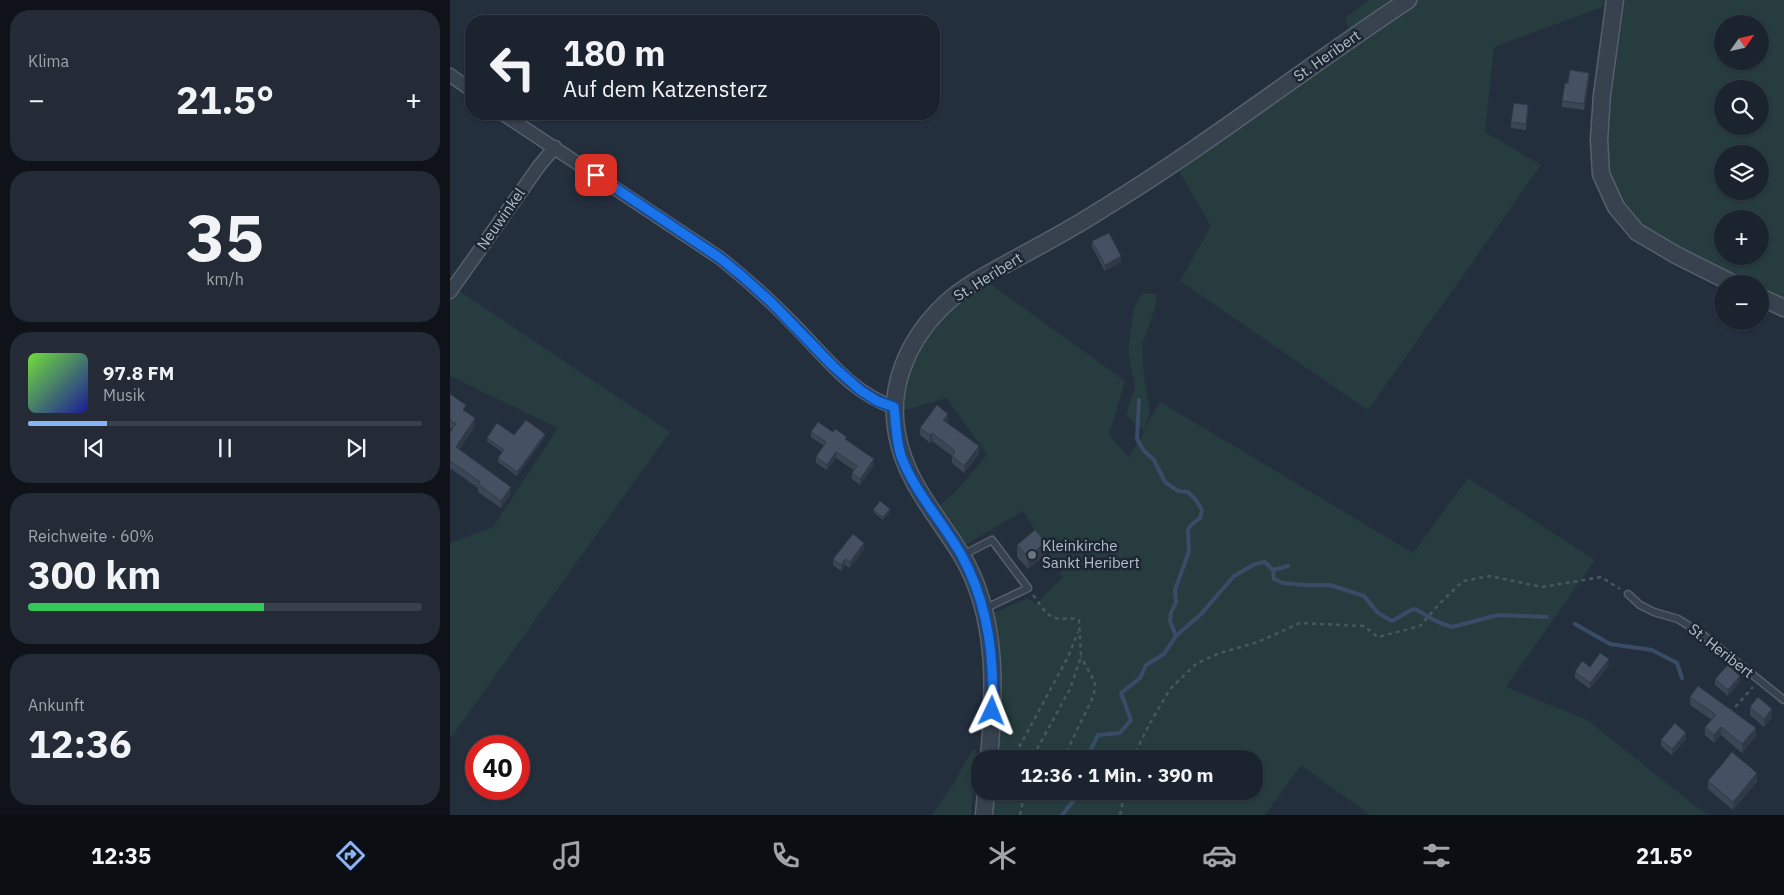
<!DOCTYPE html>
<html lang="de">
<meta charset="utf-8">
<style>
:root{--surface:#1b232e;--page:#242b36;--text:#f1f3f6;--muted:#a0a4aa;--line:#39404a;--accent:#8ab4f8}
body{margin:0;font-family:"IBM Plex Sans",sans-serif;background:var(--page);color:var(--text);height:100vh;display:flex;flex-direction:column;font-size:19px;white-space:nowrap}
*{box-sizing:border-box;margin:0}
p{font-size:16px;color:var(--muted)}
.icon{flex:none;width:28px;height:28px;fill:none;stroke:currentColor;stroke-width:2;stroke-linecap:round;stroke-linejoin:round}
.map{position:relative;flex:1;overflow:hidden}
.details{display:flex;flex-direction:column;gap:10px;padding:10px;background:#0f1319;width:450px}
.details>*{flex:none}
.guide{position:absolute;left:15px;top:15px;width:475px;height:105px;border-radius:20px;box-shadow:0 1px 4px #0004,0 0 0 1px var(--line);background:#1b232e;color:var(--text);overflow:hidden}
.needle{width:32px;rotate:56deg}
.fabs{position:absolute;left:1264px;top:15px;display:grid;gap:10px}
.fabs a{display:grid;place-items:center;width:55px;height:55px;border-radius:50%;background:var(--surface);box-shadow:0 1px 4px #0004,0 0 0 1px var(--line);font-size:25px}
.speed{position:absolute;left:15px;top:735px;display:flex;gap:10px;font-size:25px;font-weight:700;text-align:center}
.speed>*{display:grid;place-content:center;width:65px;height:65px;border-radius:50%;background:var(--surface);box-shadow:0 1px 4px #0004,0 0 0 1px var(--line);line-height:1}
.speed .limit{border:8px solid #d22;background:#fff;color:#111}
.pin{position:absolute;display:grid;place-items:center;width:42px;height:42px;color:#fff;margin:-21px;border-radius:10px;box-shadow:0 2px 8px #0006}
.me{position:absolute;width:55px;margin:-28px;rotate:2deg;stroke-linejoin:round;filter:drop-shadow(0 0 4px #0008)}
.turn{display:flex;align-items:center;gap:18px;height:105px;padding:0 15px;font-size:22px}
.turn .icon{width:65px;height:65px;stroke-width:2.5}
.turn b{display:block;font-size:35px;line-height:42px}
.big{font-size:38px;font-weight:800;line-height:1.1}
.details .tile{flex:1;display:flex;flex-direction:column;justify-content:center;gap:8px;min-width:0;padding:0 18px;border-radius:20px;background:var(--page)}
.details .dial{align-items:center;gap:0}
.dial b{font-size:65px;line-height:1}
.song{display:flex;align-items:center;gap:15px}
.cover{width:60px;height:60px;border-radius:8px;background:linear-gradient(135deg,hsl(100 70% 55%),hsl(240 70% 35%))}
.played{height:5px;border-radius:2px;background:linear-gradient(90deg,var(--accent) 20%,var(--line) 20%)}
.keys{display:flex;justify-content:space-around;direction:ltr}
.heat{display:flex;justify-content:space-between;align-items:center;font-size:28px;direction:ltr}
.charge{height:8px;border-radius:4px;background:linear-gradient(90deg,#34c759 60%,var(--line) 0)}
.trip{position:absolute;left:521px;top:750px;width:292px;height:50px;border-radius:20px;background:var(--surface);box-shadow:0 1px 4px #0004,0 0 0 1px var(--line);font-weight:800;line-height:50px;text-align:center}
.tab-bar{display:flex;height:80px;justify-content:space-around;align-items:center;background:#0b0e12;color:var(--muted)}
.tab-bar .icon{width:35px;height:35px}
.tab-bar .current{color:var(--accent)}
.tab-bar b{font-size:22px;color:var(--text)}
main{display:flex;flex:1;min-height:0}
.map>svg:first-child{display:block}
.green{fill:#263c3f;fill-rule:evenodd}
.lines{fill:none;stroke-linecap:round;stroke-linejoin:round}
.stream{stroke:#394c67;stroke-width:4}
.service-casing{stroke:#565f6c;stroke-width:9}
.minor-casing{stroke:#565f6c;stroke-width:15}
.tertiary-casing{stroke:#565f6c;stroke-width:19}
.path{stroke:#44595c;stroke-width:2.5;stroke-dasharray:4 4;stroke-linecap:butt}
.service{stroke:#38414e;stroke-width:6}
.minor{stroke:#38414e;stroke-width:12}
.tertiary{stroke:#38414e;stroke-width:16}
.wall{fill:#3b4654}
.shaded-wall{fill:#303945}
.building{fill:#455162;stroke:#303945}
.route-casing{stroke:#114b97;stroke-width:12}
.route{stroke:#1a73e8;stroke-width:9}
.worship-dot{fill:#6b7280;stroke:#1d2633;stroke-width:2}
.labels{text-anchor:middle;stroke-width:5;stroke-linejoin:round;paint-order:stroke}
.street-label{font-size:15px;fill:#b4bcc9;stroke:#1d2633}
.poi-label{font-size:15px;fill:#b4bcc9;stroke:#1d2633;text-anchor:start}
</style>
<main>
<section class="details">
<div class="tile"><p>Klima</p>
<div class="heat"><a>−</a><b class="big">21.5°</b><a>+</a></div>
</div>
<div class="tile dial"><b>35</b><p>km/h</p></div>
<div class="tile">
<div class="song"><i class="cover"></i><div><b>97.8 FM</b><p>Musik</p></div></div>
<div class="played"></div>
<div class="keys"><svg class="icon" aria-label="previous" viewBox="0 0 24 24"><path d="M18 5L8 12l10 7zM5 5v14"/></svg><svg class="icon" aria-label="pause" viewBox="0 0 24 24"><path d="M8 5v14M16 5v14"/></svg><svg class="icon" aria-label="next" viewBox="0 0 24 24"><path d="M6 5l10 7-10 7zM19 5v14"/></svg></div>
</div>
<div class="tile"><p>Reichweite · 60%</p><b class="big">300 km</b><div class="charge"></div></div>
<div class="tile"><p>Ankunft</p><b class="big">12:36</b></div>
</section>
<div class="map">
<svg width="1334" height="815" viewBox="0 0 1334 815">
<rect width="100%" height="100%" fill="#242f3e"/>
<path class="green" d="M919 0H1156L1155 6 1044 47 1035 132 1091 165 918 410 730 281 761 226 729 171 904 48 895 18Z
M1175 0H1334V300L1310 288V284H1302L1200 234 1174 206 1159 180 1156 140ZM1272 24H1310V61H1272ZM1272 89H1310V126H1272ZM1272 154H1310V191H1272ZM1272 219H1310V256H1272Z
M539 283 675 381 659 435 679 457 694 431 676 416 685 386 678 352 684 307 693 293 707 294 705 308 692 345 694 376 700 411 695 428 710 402 963 553 1018 478 1145 560 1056 687 1137 720 1257 815H920L851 765 815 815H540L542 791H805V759H545L548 690 543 613 578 598 586 604 613 577 573 511 515 545 487 508 509 488 537 455 497 398 452 411 460 373 472 346 497 314Z
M6 289 220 432 0 739V543L43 527 108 428 0 376V297Z
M522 750H526L521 815H482L504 783Z"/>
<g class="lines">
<path class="stream" d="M689 400 687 439 694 451 704 460 715 482 728 491 738 492 746 500 752 510 750 518 741 525 738 530 739 551 725 590 726 602 721 613 720 621 726 636
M823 570 838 566
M1125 624 1160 644 1202 650 1227 663 1232 678
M636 759 648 735 670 733 681 720 671 693 690 678 696 665 714 654 726 636 751 614 784 576 805 564 815 562 823 570 824 579 833 583 855 585H880L914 596 928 613 942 621 963 609 967 610 988 622 1002 627 1048 615 1097 617
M612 815 629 794V791"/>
<defs>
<path id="service" d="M513 555 542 540 578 588 534 609
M1178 594 1190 605 1204 612 1228 619 1253 635 1334 700"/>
<path id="minor" d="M0 75 21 90
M53 114 270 258C296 279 321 301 344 325 375 356 401 393 444 407
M0 292 89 166 105 147"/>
<path id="tertiary" d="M1165 0 1152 95 1149 139 1151 174 1166 207 1187 232 1226 255 1284 284
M1310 297 1334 308
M539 759C545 690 548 615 511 554 487 515 455 481 447 434 438 388 457 343 489 310 511 287 540 273 567 258 597 242 626 226 654 208 759 144 856 67 958 0
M534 815 536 791"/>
</defs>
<use href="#service" class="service-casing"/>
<use href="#minor" class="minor-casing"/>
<use href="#tertiary" class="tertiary-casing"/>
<path class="path" d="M583 595C593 607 596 619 613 619 619 618 624 618 629 620L631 657 620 689 587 749 584 759
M1280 713 1303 687
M573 759 566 753 618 657 628 632
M613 759 644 695 645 682 631 657
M682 759 700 723 720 689 747 663 770 653 808 642 850 623 914 626 928 637 970 626 990 603 1013 581 1040 576 1092 587 1151 577 1170 589
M526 782 527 765
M570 815 575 791
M670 815 675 791"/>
<use href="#service" class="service"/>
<use href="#minor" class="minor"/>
<use href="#tertiary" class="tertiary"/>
</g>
<path class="wall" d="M1139 79 1134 110 1112 107V101L1118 83Z
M1078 111 1076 130 1061 128V122Z
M642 241 671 262 655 271 642 247Z
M0 394 16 412 25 426 9 450 61 494 51 508 28 492V488L0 468V432L2 429 0 428Z
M498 421 497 422 529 454 514 473 502 463V456L482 441 480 443 470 435V428Z
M361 432H383L397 441 424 465 410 485 402 479V473L404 470 386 458 377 470 366 463V457L374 446 361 437Z
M64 435 95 437 67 476 48 462V458L52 452 37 441V438Z
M423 510 440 512 433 520 423 512Z
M567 545 596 554 578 569 567 557Z
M414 549 400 568 395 565 391 571 383 565V559Z
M1159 665 1140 689 1125 678V672L1140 667Z
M1265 679 1290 682 1278 696 1265 685Z
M1240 697 1306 736 1292 753 1271 735 1264 743 1255 735V727L1262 720 1240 705Z
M1300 707 1322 718 1314 727 1300 715Z
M1236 739 1222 755 1211 746V740Z
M1258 781 1307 782 1283 810 1258 789Z"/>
<path class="shaded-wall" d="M1139 73V79L1134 110V104Z
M1078 105V111L1076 130V124Z
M671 256V262L655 271V265Z
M498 414V421L493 427V420Z
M25 418V426L6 455V447Z
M482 433V441L480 443V435Z
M95 434V437L67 476V472Z
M529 446V454L514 473V466Z
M386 452V458L377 470V465Z
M424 459V465L410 485V479Z
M61 487V494L51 508V501Z
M440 509V512L433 520V517Z
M596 542V554L578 569V557Z
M414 543V549L400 568V562Z
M395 559V565L391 571V565Z
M1159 659V665L1140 689V683Z
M1290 676V682L1278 696V690Z
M1322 709V718L1314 727V719Z
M1271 727V735L1264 743V735Z
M1306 728V736L1292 753V744Z
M1236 733V739L1222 755V749Z
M1307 773V782L1283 810V802Z"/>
<path class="building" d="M1120 70 1139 73 1134 104 1112 101 1115 83H1118Z
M1064 103 1078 105 1076 124 1061 122Z
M659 233 671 256 655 265 642 241Z
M0 394 16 405 13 410 25 418 6 447 61 487 51 501 28 484 30 482 0 461V432L6 424 0 420 1 418H0Z
M487 405 498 414 493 420 529 446 514 466 502 456 505 451 482 433 480 435 470 428Z
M76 420 95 434 67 472 48 458 54 450 37 438 47 423 64 435Z
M368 422 383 432 385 429 397 437 395 439 424 459 410 479 402 473 407 466 386 452 377 465 366 457 376 442 361 432Z
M430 501 440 509 433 517 423 510Z
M585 530 596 542 578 557 567 545Z
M403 534 414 543 400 562 395 559 391 565 383 559Z
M1150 653 1159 659 1140 683 1125 672 1132 661 1140 667Z
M1278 665 1290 676 1278 690 1265 679Z
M1248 686 1306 728 1292 744 1271 727 1264 735 1255 727 1266 715 1240 697Z
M1308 697 1322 709 1314 719 1300 707Z
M1225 723 1236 733 1222 749 1211 740Z
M1282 752 1307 773 1283 802 1258 781Z"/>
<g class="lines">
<defs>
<path id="route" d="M146 175 270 258 292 276 321 302 383 366 410 390 427 401 444 407C446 423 446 440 451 456 465 493 493 522 512 556 538 604 545 657 542 711"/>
</defs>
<use href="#route" class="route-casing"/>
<use href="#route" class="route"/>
</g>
<circle class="worship-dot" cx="582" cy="555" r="5"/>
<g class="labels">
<g class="street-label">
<text transform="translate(877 56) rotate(-35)" y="5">St. Heribert</text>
<text transform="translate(51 219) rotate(-55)" y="5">Neuwinkel</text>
<text transform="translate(538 277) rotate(-32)" y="5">St. Heribert</text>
<text transform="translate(1271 651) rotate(38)" y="5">St. Heribert</text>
</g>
<g class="poi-label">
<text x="592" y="551">Kleinkirche<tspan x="592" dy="17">Sankt Heribert</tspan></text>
</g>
</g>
</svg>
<div class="fabs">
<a><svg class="needle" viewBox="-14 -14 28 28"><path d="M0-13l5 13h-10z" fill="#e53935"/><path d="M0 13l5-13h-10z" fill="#a0a4aa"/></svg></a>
<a><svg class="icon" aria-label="search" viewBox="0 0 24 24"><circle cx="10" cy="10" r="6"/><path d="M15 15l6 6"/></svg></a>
<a><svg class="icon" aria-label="layers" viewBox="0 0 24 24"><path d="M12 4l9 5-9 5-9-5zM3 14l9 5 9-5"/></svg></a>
<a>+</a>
<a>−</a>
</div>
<div class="speed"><div class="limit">40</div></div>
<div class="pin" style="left:146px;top:175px;background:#d93025"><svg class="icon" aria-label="arrive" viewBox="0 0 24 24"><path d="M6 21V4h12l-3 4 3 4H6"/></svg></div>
<svg class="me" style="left:542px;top:711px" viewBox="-20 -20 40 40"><path d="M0-17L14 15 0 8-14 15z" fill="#1a73e8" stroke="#fff" stroke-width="4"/></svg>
<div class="trip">12:36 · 1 Min. · 390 m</div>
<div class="guide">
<div class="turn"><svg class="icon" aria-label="left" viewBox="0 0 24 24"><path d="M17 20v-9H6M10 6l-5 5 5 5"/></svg><div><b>180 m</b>Auf dem Katzensterz</div></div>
</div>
</div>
</main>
<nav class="tab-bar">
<b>12:35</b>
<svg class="icon current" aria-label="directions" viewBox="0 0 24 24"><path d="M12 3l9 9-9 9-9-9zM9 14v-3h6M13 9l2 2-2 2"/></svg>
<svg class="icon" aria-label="music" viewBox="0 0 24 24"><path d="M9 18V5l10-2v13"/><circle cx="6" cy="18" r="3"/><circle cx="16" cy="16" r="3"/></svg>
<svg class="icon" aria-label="phone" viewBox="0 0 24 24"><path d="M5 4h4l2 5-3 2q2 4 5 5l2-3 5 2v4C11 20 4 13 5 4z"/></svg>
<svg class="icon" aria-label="climate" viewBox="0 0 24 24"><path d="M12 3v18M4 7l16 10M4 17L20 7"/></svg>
<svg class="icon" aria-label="car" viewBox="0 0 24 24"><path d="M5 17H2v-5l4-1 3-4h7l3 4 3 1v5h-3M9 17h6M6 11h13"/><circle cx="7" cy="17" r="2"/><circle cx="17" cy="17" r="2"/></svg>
<svg class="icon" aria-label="filters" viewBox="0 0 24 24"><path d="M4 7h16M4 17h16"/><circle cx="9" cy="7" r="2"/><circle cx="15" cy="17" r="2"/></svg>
<b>21.5°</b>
</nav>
